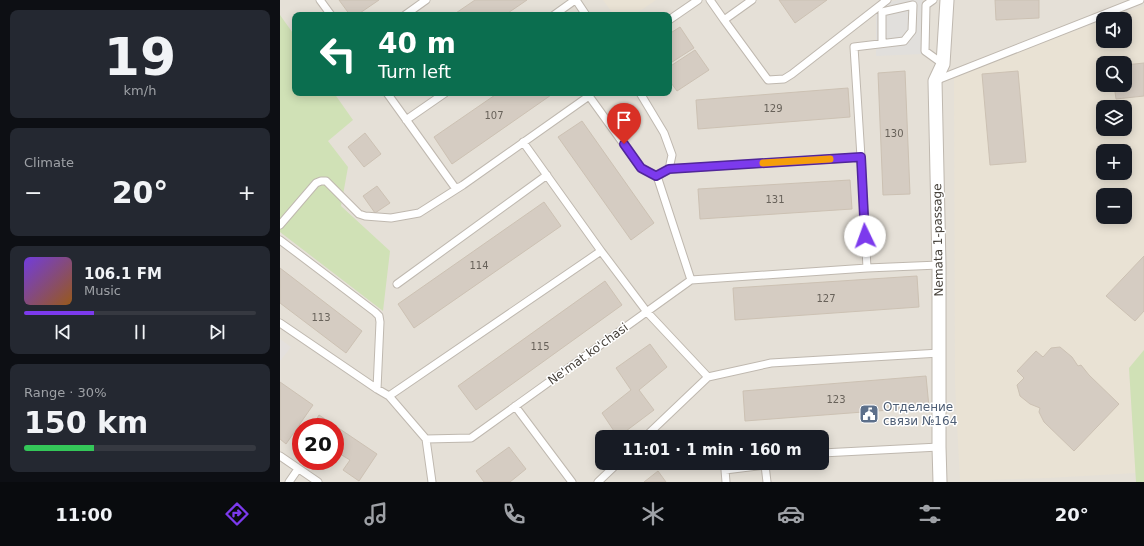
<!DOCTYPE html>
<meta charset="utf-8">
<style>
:root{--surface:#171b24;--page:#242831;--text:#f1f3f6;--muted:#9ea1a6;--line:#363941;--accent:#7c3aed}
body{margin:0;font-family:"DejaVu Sans",sans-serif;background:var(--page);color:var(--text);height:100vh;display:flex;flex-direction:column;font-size:15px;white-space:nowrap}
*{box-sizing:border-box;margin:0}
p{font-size:13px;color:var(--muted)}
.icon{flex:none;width:22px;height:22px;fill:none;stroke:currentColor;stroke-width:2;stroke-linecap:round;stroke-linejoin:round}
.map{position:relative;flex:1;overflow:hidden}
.side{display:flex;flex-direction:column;gap:10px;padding:10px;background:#0d0f14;width:280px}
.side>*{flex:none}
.banner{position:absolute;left:12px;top:12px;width:380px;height:84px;border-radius:8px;box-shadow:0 2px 10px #0003;background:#0b6e4f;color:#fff;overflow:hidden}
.buttons{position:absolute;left:816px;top:12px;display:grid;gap:8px}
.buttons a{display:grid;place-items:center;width:36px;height:36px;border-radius:8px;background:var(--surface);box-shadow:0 2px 10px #0003;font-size:20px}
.speed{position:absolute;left:12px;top:418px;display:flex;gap:8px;font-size:20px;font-weight:700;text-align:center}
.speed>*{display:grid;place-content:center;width:52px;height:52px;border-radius:50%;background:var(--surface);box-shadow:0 2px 10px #0003;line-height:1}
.speed .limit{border:6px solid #d22;background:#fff;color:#111}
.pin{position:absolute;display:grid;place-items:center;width:34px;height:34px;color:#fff;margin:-41px -17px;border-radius:50% 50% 50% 0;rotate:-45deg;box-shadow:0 0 4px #0007}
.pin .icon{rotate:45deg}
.me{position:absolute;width:44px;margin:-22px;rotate:357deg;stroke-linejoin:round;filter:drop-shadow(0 0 3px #0008)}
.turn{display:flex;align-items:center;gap:14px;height:84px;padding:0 20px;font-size:18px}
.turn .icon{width:52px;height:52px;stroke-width:2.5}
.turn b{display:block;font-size:28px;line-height:34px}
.big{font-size:30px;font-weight:700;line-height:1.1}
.side .widget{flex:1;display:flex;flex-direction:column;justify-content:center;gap:6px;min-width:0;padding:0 14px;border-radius:8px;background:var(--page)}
.side .dial{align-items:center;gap:0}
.dial b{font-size:52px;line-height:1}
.song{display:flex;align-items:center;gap:12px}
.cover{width:48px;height:48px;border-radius:6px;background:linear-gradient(135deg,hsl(260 70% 55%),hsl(30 70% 35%))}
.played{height:4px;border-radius:2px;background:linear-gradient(90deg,var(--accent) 30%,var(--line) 30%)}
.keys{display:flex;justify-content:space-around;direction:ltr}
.heat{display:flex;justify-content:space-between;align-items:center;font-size:22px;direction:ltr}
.charge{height:6px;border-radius:3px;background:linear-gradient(90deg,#34c759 30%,var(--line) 0)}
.trip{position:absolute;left:315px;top:430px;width:234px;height:40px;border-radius:8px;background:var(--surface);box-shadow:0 2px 10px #0003;font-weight:700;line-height:40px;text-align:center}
.tabs{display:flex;height:64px;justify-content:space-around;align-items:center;background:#090b0e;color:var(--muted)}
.tabs .icon{width:28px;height:28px}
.tabs .selected{color:var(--accent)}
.tabs b{font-size:18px;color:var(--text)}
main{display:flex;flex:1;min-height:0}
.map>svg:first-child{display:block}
.residential{fill:#e5e0d7;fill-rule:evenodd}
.industrial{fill:#e4e0dd}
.education{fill:#e9e2d4;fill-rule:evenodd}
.green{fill:#d0e1b6}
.parking{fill:#e1dfdc}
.building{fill:#d5ccc2;stroke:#ccc1b3}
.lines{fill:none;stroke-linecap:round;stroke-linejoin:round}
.service-casing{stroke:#bfb8af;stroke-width:9}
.minor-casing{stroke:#bfb8af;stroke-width:15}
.service{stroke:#fff;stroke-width:7}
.minor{stroke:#fff;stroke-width:13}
.route-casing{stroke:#51269a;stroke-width:10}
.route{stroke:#7c3aed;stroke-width:7}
.slow{stroke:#f59e0b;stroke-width:7}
.labels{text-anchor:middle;stroke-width:3;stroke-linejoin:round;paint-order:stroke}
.number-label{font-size:10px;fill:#68625a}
.street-label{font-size:12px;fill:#443f38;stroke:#fff}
.service-label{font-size:12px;fill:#4e5e75;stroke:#fff;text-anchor:start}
</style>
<main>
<section class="side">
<div class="widget dial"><b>19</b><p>km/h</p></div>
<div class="widget"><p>Climate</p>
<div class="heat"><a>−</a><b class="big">20°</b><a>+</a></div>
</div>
<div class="widget">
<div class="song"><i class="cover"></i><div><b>106.1 FM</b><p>Music</p></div></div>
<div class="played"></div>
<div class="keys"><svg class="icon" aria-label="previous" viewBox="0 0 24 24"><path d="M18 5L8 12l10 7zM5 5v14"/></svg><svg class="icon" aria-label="pause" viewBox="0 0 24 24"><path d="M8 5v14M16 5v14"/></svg><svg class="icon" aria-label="next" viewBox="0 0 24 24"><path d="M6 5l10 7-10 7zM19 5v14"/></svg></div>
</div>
<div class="widget"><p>Range · 30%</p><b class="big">150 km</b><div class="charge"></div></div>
</section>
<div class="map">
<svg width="864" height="482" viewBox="0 0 864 482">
<rect width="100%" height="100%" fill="#f2eee8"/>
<path class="residential" d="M0 0H864V482H0ZM15 15H389V93H15ZM823 19H845V41H823ZM823 63H845V85H823ZM823 107H845V129H823ZM823 151H845V173H823ZM823 195H845V217H823ZM21 427H55V461H21ZM322 437H542V463H322Z"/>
<path class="industrial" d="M0 339 11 347 0 361Z"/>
<path class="education" d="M323 0H376L354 15H334Z
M864 6V350L849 368 856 473 768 478 680 481 675 384 674 73 823 21V41H845V19H828ZM823 63H845V85H823ZM823 107H845V129H823ZM823 151H845V173H823ZM823 195H845V217H823Z"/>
<path class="green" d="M0 15 15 36V93H54L73 120 48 141 68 167 61 206 110 251 103 311 0 232Z
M864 350V482H856L849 368Z"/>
<path class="parking" d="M618 0H643L642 10 643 54 596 56V5Z"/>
<path class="building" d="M59 0H99L77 15H70Z
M195 0H247L225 15H173Z
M499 0H547L515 23Z
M715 0H759V18L716 20Z
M400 27 414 48 389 64V34Z
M415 50 429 70 397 91 389 80V67Z
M864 63V96L836 99 834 85H845V65Z
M625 71 630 194 603 195 598 73Z
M738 71 746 162 710 165 702 74Z
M568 88 570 117 418 129 416 100Z
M218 93H274L172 164 154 137Z
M302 121 374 223 351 240 278 137Z
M85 133 101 154 84 167 68 147Z
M570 180 572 209 420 219 418 189Z
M97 186 110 203 95 213 83 196Z
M264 202 281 226 134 328 118 304Z
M864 256V311L855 321 826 296Z
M0 268 82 331 66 353 0 303Z
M637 276 639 307 455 320 453 288Z
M325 281 342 305 196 410 178 386Z
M370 344 387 367 359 390 374 410 338 437 322 413 351 390 336 368Z
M780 347 792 357 798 366 801 365 809 375 839 404 794 451 764 422 759 412 760 408 750 404 740 396 737 385 744 378 737 371 756 351 763 357 771 348Z
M646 376 649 407 465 421 463 391Z
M0 382 33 405 6 444 0 439Z
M39 415 97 454 79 481 63 470 70 460 55 451V427H32Z
M229 447 246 469 230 482H204L196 471Z
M378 471 386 482H364Z"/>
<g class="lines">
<defs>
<path id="service" d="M40 0 51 15
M296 0 306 15
M430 0 444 20 472 0
M653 0 646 5 645 51 663 64
M125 15 146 0
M274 15 295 0
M389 20 418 0
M444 20 488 80 504 79 512 74 607 0
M657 80 860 0
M107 93 176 189 179 187
M126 120 165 93
M581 157 587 268
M389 169 581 157 574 47 624 41 632 31 633 5 602 12V43
M377 176 411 280
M0 225 36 183 41 181H46L79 214 85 216 111 218 139 213 183 185 309 96 361 168 377 176 389 169 392 155 384 133 360 93
M0 240 95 312 99 316 100 322 97 389
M321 251 367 312 428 377 365 437
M117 284 267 175
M0 323 97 389 109 396 146 439 191 438 411 280 587 268 659 265
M428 377 491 363 660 353
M109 396 321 251 243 142
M235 406 292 482
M146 439 152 482
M542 453 659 447
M0 456 38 482
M9 482 18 469
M318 482 338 463
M446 482 445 470 485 465 487 482"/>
<path id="minor" d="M660 482 659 447V265L655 81 663 64 667 0"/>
</defs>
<use href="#service" class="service-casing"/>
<use href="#minor" class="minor-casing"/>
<use href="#service" class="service"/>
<use href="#minor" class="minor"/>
</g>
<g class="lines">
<defs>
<path id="route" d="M344 144 361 168 376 176 389 169 581 157 585 236"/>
</defs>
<use href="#route" class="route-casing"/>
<use href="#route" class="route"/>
<path class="slow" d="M483 163 550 159"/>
</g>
<defs>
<symbol id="civic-square" viewBox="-11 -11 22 22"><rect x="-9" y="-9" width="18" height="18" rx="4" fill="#5c6f8a" stroke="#fff"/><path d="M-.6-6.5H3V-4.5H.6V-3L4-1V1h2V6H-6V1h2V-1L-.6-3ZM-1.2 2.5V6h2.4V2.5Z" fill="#fff"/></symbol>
</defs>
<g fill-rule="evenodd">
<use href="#civic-square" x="578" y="403" width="22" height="22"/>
</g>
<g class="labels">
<g class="number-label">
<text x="493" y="112">129</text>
<text x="214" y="119">107</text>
<text x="614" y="137">130</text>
<text x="495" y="203">131</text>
<text x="199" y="269">114</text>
<text x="546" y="302">127</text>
<text x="41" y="321">113</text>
<text x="260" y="350">115</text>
<text x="556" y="403">123</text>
</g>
<g class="street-label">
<text transform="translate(658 240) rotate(-91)" y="4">Nemata 1-passage</text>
<text transform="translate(308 354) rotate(-36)" y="4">Ne'mat ko'chasi</text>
</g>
<g class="service-label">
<text x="603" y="411">Отделение<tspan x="603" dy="14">связи №164</tspan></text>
</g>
</g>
</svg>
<div class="buttons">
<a><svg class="icon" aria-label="sound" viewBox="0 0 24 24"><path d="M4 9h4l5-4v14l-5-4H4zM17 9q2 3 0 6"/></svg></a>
<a><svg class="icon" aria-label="search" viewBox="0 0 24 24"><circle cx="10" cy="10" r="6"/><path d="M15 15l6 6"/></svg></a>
<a><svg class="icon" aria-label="layers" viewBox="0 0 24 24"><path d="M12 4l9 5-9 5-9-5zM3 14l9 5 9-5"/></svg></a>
<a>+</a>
<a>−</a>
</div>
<div class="speed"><div class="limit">20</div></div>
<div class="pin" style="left:344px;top:144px;background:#d93025"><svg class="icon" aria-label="arrive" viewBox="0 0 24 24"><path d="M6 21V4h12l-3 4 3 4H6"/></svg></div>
<svg class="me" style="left:585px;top:236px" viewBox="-20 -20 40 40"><circle r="19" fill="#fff"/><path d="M0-13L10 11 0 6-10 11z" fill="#7c3aed"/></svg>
<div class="trip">11:01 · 1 min · 160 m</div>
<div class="banner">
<div class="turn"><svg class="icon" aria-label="left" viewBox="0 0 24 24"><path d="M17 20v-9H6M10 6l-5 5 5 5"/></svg><div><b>40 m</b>Turn left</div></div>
</div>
</div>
</main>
<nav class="tabs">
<b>11:00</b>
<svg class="icon selected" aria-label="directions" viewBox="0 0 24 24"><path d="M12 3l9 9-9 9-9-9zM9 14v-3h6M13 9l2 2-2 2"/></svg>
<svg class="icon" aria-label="music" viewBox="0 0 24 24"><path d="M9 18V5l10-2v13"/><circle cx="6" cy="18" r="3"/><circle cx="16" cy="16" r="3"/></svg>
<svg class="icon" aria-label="phone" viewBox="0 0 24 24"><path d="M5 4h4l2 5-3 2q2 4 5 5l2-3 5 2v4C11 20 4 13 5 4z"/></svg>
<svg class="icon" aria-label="climate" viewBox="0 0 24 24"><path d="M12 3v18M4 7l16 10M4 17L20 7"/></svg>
<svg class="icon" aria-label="car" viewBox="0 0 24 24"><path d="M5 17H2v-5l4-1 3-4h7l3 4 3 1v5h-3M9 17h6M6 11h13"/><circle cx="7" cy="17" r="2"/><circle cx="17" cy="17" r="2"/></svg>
<svg class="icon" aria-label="filters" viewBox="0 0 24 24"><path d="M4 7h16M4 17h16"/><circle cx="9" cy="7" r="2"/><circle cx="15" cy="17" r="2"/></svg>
<b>20°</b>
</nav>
